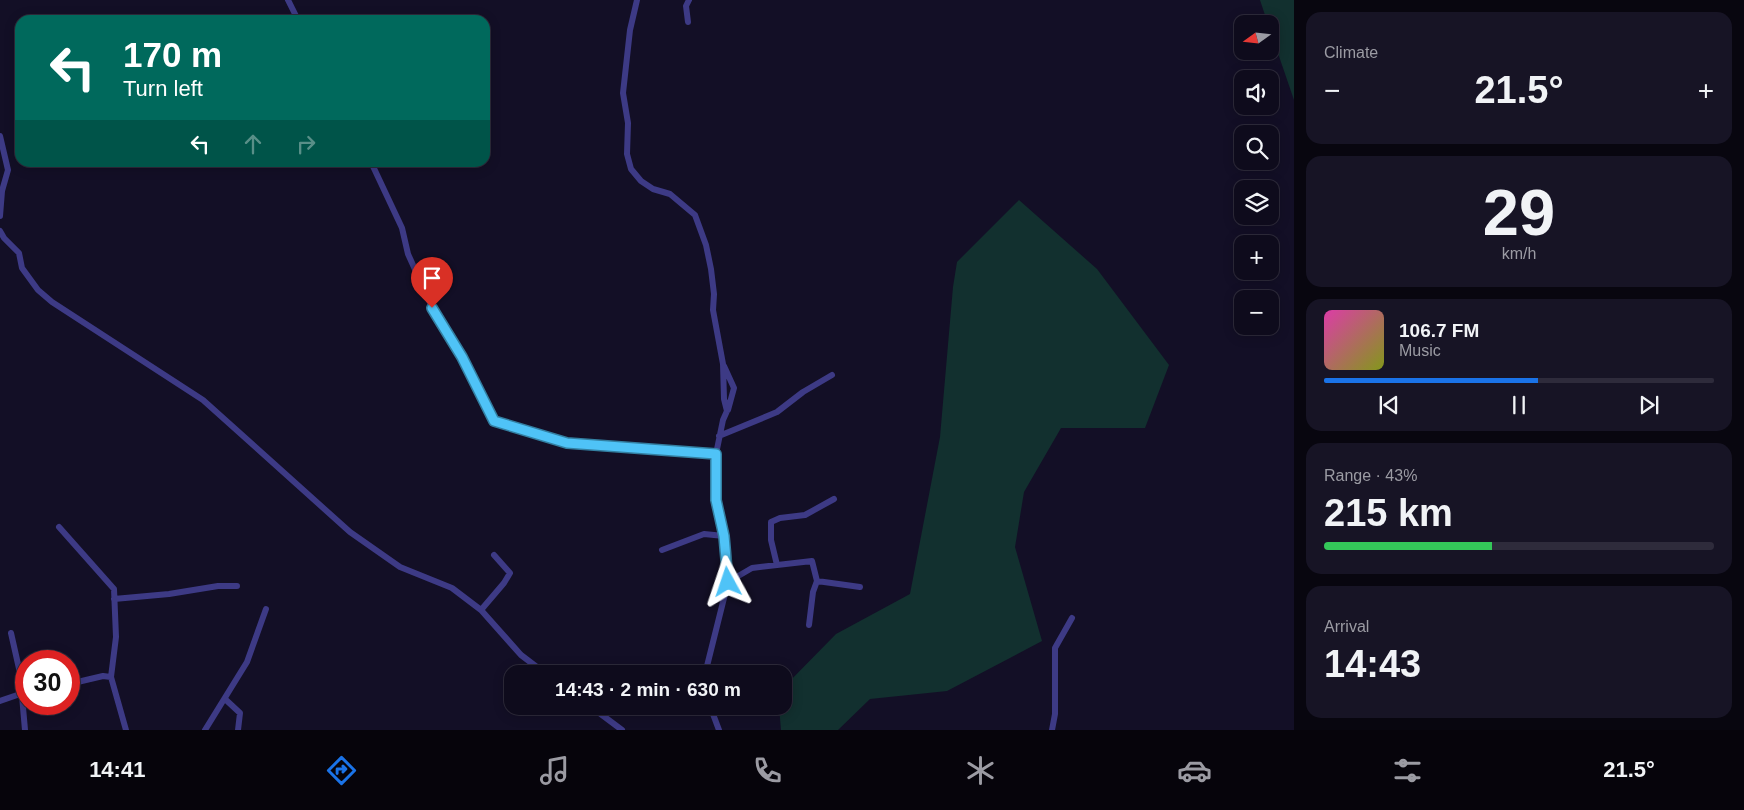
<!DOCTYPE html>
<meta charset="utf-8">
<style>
:root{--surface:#0e0b1c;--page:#171425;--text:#f1f3f6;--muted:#9b9ba3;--line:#2e2b3b;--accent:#1a73e8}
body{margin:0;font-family:Helvetica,sans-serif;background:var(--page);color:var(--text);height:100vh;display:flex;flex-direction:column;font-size:19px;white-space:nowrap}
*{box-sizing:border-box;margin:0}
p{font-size:16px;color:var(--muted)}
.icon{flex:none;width:28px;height:28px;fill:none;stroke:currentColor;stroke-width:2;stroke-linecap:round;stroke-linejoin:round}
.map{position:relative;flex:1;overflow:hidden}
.sheet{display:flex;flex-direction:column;gap:12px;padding:12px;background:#08060f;width:450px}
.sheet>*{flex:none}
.top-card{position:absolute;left:15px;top:15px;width:475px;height:152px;border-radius:15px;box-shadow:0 2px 12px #0003,0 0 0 1px var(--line);background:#00695c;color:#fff;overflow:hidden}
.needle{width:32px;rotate:255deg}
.controls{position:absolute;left:1234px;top:15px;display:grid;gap:10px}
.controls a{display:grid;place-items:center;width:45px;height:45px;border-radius:10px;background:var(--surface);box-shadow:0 2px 12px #0003,0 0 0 1px var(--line);font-size:25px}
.speed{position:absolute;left:15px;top:650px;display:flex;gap:10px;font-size:25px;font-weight:700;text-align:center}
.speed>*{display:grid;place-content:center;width:65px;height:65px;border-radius:50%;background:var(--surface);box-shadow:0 2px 12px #0003,0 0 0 1px var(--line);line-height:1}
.speed .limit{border:8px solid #d22;background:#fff;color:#111}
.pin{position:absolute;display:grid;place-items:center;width:42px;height:42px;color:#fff;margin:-51px -21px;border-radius:50% 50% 50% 0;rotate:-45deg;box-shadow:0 0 5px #0007}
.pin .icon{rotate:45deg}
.me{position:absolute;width:55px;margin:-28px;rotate:355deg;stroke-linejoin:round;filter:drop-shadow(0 0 4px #0008)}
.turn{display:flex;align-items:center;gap:18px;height:105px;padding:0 25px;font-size:22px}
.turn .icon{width:65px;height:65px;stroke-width:2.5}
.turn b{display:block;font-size:35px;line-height:42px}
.lanes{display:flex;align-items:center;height:48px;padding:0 25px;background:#0003;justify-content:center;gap:25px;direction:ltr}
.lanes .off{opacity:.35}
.big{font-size:38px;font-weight:700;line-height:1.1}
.sheet .card{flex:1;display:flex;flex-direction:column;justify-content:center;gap:8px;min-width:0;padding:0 18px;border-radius:15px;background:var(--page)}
.sheet .dial{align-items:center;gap:0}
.dial b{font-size:65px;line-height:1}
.song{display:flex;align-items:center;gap:15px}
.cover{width:60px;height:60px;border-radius:8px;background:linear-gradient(135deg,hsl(320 70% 55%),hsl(70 70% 35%))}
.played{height:5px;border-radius:2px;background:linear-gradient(90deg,var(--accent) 55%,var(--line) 55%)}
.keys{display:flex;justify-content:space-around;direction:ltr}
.heat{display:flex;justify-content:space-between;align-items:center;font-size:28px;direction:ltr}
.charge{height:8px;border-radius:4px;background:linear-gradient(90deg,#34c759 43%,var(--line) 0)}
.trip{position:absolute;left:504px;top:665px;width:288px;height:50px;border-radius:15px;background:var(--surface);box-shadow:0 2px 12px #0003,0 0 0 1px var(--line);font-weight:700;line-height:50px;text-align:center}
.tabs{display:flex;height:80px;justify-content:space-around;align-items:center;background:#06040b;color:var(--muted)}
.tabs .icon{width:35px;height:35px}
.tabs .on{color:var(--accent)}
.tabs b{font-size:22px;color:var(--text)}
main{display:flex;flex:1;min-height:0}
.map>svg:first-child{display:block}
.green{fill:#12302f}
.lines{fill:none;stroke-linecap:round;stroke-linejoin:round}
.minor{stroke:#3d3a85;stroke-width:6}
.route-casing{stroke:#337fa1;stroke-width:12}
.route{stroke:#4fc3f7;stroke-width:9}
</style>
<main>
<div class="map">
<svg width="1294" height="730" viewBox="0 0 1294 730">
<rect width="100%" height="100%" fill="#130f26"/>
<path class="green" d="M1260 0H1294V100L1270 30V24H1268Z
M1019 200 1097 269 1169 365 1145 428H1061L1024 492 1015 547 1042 641 947 691 870 699 838 730H781L779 706H782L783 688 836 634 910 594 940 437 953 287 957 262Z"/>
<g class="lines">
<path class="minor" d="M288 0 298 20
M637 0 630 30 623 93 628 123 627 154 631 169 641 181 653 189 670 194 695 215 706 245 711 269 714 294 713 310 723 364 724 399 727 411 723 420 716 454V500L724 536 728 582 705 674
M688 22 686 6 689 0
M0 136 8 170 2 191 0 216
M371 162 402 228 408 254 432 307 462 357 494 421 567 443 716 454
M0 231 4 238 19 253 22 268 38 290 52 302 203 400 350 532 400 567 452 588 481 610 521 655 546 674
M724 366 734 388 728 410
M719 436 777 412 803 392 832 375
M59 527 114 589 116 637 111 677 126 730
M662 550 704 534 724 536
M777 565 771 540V522L780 518 805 515 834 499
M817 581 860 587
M728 582 752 568 812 561 817 581 813 592 809 625
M114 599 169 594 218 586H237
M481 610 504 583 510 573 494 555
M11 633 20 673 25 730
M69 684 103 676 111 677
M225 699 240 713 238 730
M0 701 26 692
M590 706 622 730
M710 706 719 730
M205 730 247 662 266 609
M1052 730 1055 714V648L1072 618"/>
</g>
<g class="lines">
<defs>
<path id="route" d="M432 308 462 357 494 421 567 443 716 454V500L724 536 728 582"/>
</defs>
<use href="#route" class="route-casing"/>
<use href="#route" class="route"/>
</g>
</svg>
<div class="controls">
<a><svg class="needle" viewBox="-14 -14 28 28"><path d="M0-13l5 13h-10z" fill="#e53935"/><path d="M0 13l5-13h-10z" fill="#9b9ba3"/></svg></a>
<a><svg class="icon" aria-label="sound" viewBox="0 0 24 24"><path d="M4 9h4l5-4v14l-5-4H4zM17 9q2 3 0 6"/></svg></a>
<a><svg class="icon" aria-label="search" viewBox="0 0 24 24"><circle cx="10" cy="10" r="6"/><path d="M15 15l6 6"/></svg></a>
<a><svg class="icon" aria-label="layers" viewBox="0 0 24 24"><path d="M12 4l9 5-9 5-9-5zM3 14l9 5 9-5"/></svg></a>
<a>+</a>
<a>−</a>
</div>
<div class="speed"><div class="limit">30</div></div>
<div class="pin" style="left:432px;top:308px;background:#d93025"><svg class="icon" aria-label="arrive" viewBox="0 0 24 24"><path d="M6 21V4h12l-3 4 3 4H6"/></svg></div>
<svg class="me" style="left:728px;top:582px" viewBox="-20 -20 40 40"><path d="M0-17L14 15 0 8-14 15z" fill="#4fc3f7" stroke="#fff" stroke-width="4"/></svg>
<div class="trip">14:43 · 2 min · 630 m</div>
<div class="top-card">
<div class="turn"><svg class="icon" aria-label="left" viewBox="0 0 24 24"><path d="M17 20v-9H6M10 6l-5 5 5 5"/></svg><div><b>170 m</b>Turn left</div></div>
<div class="lanes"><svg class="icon" aria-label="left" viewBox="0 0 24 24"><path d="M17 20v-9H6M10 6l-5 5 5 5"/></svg><svg class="icon off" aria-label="ahead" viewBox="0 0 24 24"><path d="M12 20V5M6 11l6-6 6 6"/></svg><svg class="icon off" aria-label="right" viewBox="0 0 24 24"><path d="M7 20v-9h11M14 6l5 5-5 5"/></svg></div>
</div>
</div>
<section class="sheet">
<div class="card"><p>Climate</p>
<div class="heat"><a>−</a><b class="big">21.5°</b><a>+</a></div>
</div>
<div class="card dial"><b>29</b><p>km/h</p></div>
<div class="card">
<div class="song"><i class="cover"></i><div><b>106.7 FM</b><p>Music</p></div></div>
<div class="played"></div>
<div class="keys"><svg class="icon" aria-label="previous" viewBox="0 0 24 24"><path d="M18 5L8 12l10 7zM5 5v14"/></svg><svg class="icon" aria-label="pause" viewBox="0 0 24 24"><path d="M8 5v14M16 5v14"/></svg><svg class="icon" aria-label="next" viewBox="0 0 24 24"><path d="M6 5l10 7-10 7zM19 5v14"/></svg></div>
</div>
<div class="card"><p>Range · 43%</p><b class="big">215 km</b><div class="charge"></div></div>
<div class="card"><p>Arrival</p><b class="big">14:43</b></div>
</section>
</main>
<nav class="tabs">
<b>14:41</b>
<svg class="icon on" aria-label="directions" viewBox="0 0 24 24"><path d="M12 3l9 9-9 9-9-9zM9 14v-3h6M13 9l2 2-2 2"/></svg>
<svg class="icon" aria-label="music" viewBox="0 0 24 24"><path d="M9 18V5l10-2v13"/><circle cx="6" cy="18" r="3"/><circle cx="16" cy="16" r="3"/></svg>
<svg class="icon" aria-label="phone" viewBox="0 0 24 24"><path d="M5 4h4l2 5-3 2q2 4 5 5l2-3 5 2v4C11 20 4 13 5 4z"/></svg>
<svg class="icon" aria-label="climate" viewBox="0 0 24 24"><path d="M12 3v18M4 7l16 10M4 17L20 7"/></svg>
<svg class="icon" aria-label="car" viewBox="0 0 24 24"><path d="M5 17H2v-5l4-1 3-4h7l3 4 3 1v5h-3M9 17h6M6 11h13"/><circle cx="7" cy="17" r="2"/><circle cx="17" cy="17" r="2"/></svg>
<svg class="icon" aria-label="filters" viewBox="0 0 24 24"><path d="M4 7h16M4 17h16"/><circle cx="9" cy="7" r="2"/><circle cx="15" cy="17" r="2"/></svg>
<b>21.5°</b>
</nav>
